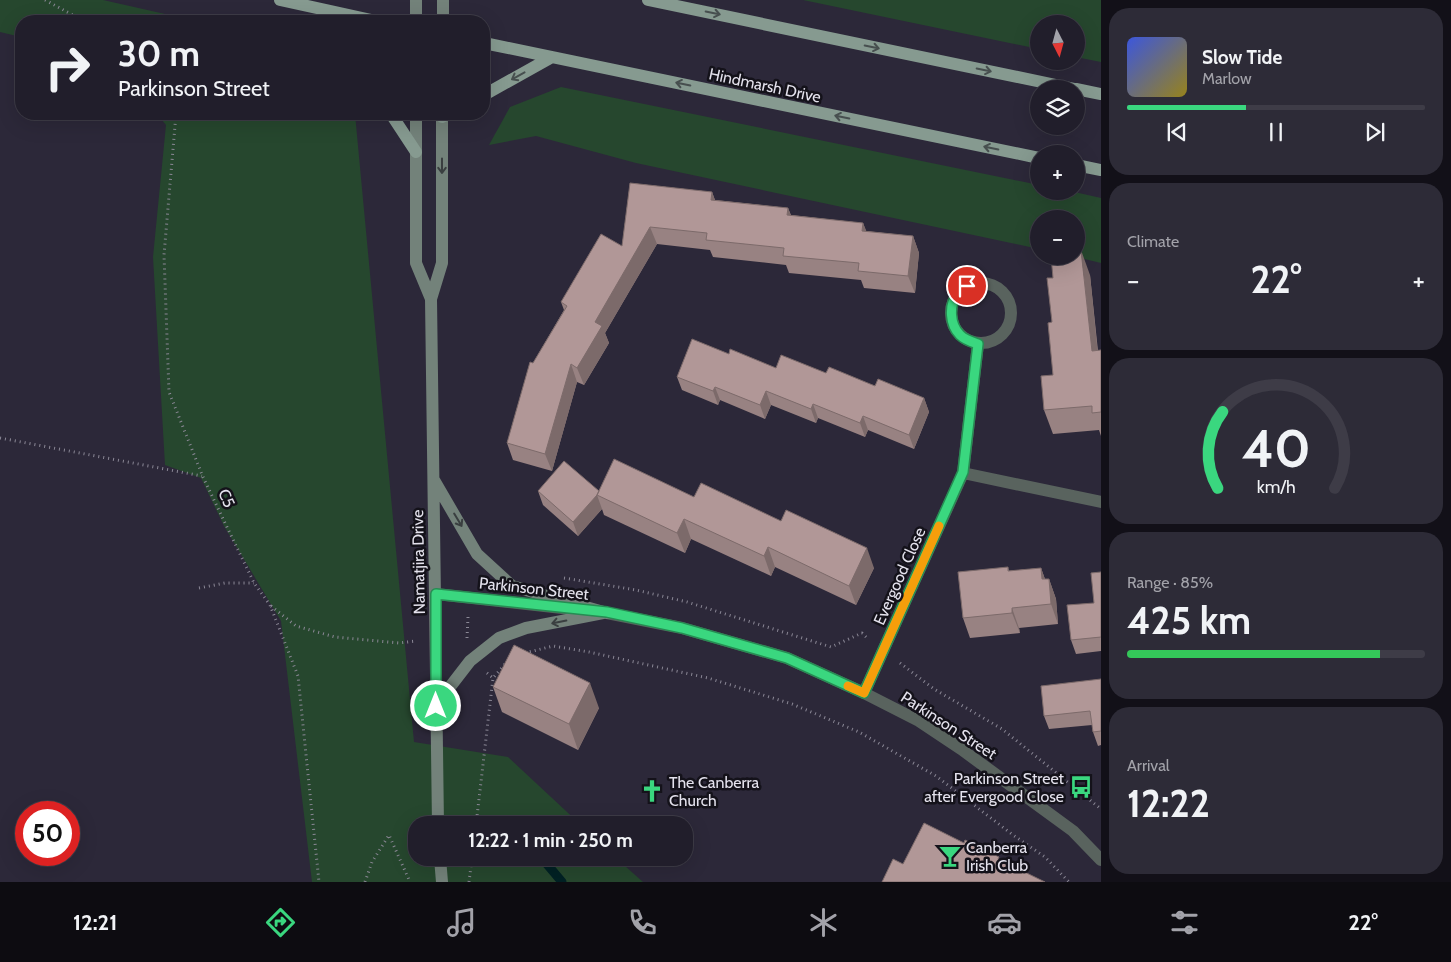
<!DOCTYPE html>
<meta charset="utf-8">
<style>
:root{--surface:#211e2b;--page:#2d2b37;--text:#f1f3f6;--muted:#a2a2a9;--line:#3e3c47;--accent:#3ad77f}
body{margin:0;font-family:Cabin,sans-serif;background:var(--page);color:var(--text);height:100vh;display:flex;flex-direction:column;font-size:19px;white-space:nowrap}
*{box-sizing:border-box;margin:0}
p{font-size:16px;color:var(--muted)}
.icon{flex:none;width:28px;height:28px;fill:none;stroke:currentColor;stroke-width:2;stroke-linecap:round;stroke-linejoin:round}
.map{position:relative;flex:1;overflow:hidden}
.panel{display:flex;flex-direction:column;gap:8px;padding:8px;background:#121018;width:350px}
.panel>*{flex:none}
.top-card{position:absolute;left:15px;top:15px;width:475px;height:105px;border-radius:20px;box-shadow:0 5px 20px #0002,0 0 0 1px var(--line);background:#211e2b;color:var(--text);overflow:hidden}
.needle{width:32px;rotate:174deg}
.buttons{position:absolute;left:1030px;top:15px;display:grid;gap:10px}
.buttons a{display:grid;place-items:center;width:55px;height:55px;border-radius:50%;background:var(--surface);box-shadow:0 5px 20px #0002,0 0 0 1px var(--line);font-size:25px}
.speed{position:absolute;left:15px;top:801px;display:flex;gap:10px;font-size:25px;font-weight:700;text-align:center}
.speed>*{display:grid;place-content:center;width:65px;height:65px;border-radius:50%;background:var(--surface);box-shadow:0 5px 20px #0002,0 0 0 1px var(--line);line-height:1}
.speed .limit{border:8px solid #d22;background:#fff;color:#111}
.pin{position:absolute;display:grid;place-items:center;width:42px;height:42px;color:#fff;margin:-21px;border:2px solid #fff;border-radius:50%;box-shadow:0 1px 5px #0007}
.me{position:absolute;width:55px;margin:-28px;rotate:0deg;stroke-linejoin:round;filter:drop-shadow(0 0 4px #0008)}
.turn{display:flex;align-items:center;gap:18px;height:105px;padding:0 20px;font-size:22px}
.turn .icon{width:65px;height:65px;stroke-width:2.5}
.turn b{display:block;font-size:35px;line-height:42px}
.big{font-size:38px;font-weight:700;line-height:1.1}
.panel .widget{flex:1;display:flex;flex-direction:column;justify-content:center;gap:8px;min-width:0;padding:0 18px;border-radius:20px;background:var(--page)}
.panel .dial{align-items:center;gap:0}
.dial svg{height:130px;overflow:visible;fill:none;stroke:var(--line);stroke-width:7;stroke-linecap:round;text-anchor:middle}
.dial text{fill:var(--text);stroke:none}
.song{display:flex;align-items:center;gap:15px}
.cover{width:60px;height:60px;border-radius:8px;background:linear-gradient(135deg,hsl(230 70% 55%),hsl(50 70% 35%))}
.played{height:5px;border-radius:2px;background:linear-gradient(90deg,var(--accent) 40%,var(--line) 40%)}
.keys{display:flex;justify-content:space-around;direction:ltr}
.heat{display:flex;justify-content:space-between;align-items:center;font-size:28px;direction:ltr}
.charge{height:8px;border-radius:4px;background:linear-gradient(90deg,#34c759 85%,var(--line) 0)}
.trip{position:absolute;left:408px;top:816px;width:285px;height:50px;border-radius:20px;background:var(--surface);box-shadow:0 5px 20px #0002,0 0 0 1px var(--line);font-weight:700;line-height:50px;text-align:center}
.tab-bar{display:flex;height:80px;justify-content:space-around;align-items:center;background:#0d0c11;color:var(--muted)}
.tab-bar .icon{width:35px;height:35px}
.tab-bar .active{color:var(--accent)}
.tab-bar b{font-size:22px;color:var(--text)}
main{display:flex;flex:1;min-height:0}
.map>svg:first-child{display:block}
.green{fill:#26472e}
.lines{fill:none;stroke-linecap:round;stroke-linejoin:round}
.stream{stroke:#002124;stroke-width:9}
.path{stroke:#8b8896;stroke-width:3;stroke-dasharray:1 4;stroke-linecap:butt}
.street{stroke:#59635e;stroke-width:12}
.secondary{stroke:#73827a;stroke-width:12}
.primary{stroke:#869a90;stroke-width:12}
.wall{fill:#988282}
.shaded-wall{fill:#7c6a6a}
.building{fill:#b19797;stroke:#7c6a6a}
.oneway{stroke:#474f4f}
.oneway2{stroke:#3a3f40}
.route-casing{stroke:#268c53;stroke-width:12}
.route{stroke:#3ad77f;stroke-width:9}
.slow{stroke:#f59e0b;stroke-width:9}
.labels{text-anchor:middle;stroke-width:5;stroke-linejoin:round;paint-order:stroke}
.street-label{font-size:16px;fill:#e4e2ed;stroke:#14121a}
.poi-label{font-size:16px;fill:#e4e2ed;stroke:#14121a;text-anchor:start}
</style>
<main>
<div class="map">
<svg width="1101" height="882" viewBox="0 0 1101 882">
<rect width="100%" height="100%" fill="#2c2839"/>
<path class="green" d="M0 0H103L196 21H21V37L0 32Z
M803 0H1101V62L1076 57V24H1039V49Z
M561 87 1039 185V191H1070L1101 198V263L1072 256H1076V219H1039V249L636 163 536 136 489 145 510 107Z
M157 114H355L414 742 508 757 581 825H416V858H616L643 882H312L281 621 224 526 201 478 165 465 153 257 166 125Z"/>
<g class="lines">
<path class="stream" d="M546 863 562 882"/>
<path class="path" d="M45 0 84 21
M206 21 207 16
M176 114 164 255 169 392 203 477 226 525 254 583 270 605 298 676 319 882
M0 438 202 476
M564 578 636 590 687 602 831 647 862 633 868 639
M199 588 225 583H254
M271 606 296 626 335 637 399 643 416 641
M467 638 468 617
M525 653 553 646 589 652 708 678 792 704 859 732 936 776 1013 835 1045 857 1069 882
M900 663 934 689 1002 729 1101 809
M487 673 493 678
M476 825 493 678 505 664
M365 882 372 862 389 835 410 882
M469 882 472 858"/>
<path class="street" d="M951 313a30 30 0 1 1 60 0a30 30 0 1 1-60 0Z
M963 473 1101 502
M436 594 607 613 682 628 787 658 864 693 919 721 961 749 1073 831 1101 860
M864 693 963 473 978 344"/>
<path class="secondary" d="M416 21V0
M443 21V0
M416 114V263L431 299
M434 480 477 554 512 586 607 613
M436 705 470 661 499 638 526 628 603 613
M438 825 431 299 442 263V114
M440 858 442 882"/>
<path class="primary" d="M280 0 376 21
M648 0 1075 89
M484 43 1039 158
M1076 89 1101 94
M484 95 552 57
M391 114 416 152
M442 117 449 114
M1076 165 1101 170"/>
</g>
<path class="wall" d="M630 183 712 192 715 200 788 208 791 215 863 223 866 231 913 236 919 253 915 293 864 288 861 280 789 273 786 265 713 257 710 250 657 244 605 333 609 343 584 385 577 382 552 471 513 460 507 443 533 363 564 310 561 302 622 246Z
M1090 275 1098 351 1101 350V436L1099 430 1053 434 1044 410 1053 375 1052 322 1053 278Z
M729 354 776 368 826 373 924 398 929 412 914 449 868 430 865 437 818 418 816 423 771 405 765 419 720 400 718 405 682 390 677 377Z
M538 491H599L694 497 874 568 856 605 775 567 771 576 691 539 685 553 604 515 602 509 578 536 543 505Z
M1008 567 1009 571 1041 568 1045 579H1049L1056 599 1058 624 1019 628 1020 633 970 638 963 618Z
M1101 572V651L1076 654 1071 640 1094 603Z
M1101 679V745L1098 746 1093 732 1092 725 1049 729 1044 716Z
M493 687 599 708 578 750 502 712Z"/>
<path class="shaded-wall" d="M712 192 718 209 711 200Z
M788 208 794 225 787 215Z
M863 223 870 240 862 231Z
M650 227 657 244 605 333 609 343 584 385 577 368 595 322Z
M913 236 919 253 915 293 908 276Z
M1081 250 1090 275 1100 375 1092 351Z
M571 364 577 382 552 471 545 454Z
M715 387 720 400 718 405 713 391Z
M766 391 771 405 765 419 760 405Z
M924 398 929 412 914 449 909 435Z
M813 404 818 418 816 423 811 409Z
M863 416 868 430 865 437 860 423Z
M597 495 602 509 578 536 573 522Z
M684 519 691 539 685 553 677 533Z
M768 547 775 567 771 576 764 556Z
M867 548 874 568 856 605 849 586Z
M1041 568 1048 588 1042 579Z
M1049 579 1056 599 1058 624 1051 604Z
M1012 608 1019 628 1020 633 1012 613Z
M590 683 599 708 578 750 569 724Z"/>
<path class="building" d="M630 183 712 192 711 200 788 208 787 215 863 223 862 231 913 236 908 276 858 271 859 263 783 256 784 248 706 240 707 233 650 227 595 322 602 326 577 368 571 364 545 454 507 443 530 362 533 363 567 306 561 302 601 234 622 246Z
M1081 250 1092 351 1101 350V412L1092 413V406L1044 410 1041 376 1053 375 1048 323 1052 322 1047 278H1053L1051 256H1076V251Z
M692 339 729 354 730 349 776 368 781 355 826 373 829 367 875 386 878 379 924 398 909 435 863 416 860 423 813 404 811 409 766 391 760 405 715 387 713 391 677 377Z
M614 459 694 497 701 483 781 521 786 510 867 548 849 586 768 547 764 556 684 519 677 533 597 495Z
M564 461 599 491 597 495 573 522 538 491Z
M1008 567V571L1041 568 1042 579H1049L1051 604 1012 608V613L963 618 958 572Z
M1101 572V637L1071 640 1067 605 1094 603 1091 573Z
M514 645 590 683 569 724 493 687Z
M1101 679V731L1093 732 1090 711 1044 716 1041 686Z
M924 823 964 843 965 840 999 857 998 859 1045 882H882L893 859 903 864Z"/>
<defs><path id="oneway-shaft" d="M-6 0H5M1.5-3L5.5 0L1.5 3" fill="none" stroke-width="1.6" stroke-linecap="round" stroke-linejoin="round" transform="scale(1.25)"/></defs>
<g class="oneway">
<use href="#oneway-shaft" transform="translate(713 13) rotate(12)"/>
<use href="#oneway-shaft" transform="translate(872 47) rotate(12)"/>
<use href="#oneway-shaft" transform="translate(984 70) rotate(12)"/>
<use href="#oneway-shaft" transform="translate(518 76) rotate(151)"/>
<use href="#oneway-shaft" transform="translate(683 84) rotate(-168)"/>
<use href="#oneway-shaft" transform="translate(842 117) rotate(-168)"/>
<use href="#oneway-shaft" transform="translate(991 148) rotate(-168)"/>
</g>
<g class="oneway2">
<use href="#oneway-shaft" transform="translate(442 166) rotate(90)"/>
<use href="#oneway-shaft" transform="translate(458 520) rotate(59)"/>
<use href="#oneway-shaft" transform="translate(559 622) rotate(169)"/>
</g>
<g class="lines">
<defs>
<path id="route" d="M436 706V594L607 612 682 628 787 658 864 693 963 472 978 344C972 342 965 340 960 335 950 325 948 305 958 294 960 291 964 288 967 286"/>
</defs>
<use href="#route" class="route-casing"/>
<use href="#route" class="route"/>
<path class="slow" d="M848 686 864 693 939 526"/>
</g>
<defs>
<symbol id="bus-bare" viewBox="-9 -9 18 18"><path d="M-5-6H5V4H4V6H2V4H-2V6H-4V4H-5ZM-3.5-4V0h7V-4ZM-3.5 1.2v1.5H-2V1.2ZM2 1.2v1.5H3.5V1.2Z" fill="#3ad77f" stroke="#14121a" stroke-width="2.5" paint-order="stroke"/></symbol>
<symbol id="church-bare" viewBox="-9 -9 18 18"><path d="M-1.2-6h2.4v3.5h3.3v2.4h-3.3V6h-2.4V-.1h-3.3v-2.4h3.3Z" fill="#3ad77f" stroke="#14121a" stroke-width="2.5" paint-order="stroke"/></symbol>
<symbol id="bar-bare" viewBox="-9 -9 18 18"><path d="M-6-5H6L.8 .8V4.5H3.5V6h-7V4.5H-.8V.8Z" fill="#3ad77f" stroke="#14121a" stroke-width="2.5" paint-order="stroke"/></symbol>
</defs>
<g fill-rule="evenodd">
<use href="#bus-bare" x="1065" y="771" width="32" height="32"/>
<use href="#church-bare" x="636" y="775" width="32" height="32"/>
<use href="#bar-bare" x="934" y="840" width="32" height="32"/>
</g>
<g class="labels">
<g class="street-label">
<text transform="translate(765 85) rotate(12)" y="6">Hindmarsh Drive</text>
<text transform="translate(227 498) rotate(65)" y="6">C5</text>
<text transform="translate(418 562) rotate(-91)" y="6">Namatjira Drive</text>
<text transform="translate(899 576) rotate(-66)" y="6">Evergood Close</text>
<text transform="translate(534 588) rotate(6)" y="6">Parkinson Street</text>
<text transform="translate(949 725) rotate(33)" y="6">Parkinson Street</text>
</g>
<g class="poi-label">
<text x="1064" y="784" text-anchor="end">Parkinson Street<tspan x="1064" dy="18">after Evergood Close</tspan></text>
<text x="669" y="788">The Canberra<tspan x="669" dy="18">Church</tspan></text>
<text x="966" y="853">Canberra<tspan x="966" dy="18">Irish Club</tspan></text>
</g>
</g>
</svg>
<div class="buttons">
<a><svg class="needle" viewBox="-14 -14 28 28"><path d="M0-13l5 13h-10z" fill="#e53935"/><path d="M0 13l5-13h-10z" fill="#a2a2a9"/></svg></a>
<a><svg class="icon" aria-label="layers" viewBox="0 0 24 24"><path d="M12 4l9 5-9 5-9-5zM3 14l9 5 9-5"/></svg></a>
<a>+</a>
<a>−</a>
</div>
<div class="speed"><div class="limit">50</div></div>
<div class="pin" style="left:967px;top:286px;background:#d93025"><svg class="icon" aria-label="arrive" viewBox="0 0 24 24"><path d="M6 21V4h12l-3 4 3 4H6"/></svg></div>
<svg class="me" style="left:436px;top:706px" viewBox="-20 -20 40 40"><circle r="17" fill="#3ad77f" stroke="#fff" stroke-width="3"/><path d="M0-11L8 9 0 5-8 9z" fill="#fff"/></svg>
<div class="trip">12:22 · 1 min · 250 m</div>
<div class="top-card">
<div class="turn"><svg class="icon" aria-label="right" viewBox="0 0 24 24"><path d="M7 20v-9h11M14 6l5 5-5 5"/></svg><div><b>30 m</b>Parkinson Street</div></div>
</div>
</div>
<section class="panel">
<div class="widget">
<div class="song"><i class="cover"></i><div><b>Slow Tide</b><p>Marlow</p></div></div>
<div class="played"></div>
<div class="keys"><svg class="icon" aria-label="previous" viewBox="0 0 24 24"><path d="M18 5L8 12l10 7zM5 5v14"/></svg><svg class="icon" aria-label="pause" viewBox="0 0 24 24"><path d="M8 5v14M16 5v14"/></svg><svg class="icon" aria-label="next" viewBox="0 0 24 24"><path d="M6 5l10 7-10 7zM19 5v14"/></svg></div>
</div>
<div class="widget"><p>Climate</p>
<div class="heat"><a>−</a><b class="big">22°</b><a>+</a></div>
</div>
<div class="widget dial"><svg viewBox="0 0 100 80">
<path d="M14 69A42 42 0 1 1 86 69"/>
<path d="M14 69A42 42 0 0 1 17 22" stroke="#3ad77f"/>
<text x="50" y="56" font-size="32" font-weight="700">40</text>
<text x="50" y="72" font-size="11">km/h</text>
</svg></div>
<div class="widget"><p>Range · 85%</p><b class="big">425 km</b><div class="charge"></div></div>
<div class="widget"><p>Arrival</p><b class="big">12:22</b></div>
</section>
</main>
<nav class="tab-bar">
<b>12:21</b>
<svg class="icon active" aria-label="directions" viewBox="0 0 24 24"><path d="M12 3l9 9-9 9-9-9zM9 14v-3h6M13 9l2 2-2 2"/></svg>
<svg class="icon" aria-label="music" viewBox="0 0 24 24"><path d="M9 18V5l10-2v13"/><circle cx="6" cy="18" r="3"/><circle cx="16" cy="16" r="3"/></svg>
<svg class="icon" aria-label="phone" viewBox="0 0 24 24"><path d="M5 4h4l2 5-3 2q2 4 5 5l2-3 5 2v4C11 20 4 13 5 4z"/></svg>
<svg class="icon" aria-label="climate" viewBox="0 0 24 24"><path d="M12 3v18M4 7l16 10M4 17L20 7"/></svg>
<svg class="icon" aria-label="car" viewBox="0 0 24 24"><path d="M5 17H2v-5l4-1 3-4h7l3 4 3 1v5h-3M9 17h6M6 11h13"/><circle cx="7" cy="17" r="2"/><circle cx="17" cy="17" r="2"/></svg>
<svg class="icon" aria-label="filters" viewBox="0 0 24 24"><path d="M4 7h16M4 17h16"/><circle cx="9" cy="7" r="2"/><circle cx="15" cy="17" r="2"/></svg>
<b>22°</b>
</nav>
